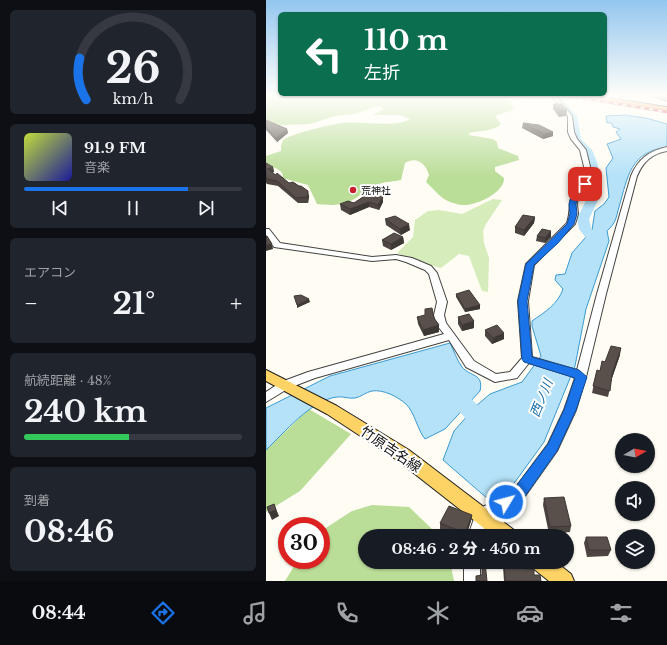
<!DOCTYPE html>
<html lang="ja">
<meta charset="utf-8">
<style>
:root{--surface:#171b24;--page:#20242c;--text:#f1f3f6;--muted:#9ea1a6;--line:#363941;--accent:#1a73e8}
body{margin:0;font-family:"Libre Baskerville","Noto Sans JP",serif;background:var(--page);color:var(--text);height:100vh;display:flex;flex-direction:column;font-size:15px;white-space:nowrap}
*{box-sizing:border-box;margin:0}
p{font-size:13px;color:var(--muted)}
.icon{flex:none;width:22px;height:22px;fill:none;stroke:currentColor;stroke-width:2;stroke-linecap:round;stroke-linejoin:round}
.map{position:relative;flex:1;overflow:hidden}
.side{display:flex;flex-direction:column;gap:10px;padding:10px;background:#0d0f14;width:266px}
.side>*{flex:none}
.top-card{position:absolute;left:12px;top:12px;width:329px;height:84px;border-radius:6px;box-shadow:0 1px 3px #0004;background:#0b6e4f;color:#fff;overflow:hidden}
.needle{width:26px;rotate:81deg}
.controls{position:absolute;left:349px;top:433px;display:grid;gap:8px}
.controls a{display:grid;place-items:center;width:40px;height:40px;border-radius:50%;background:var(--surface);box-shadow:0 1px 3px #0004;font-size:20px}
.speed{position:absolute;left:12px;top:517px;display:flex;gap:8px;font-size:20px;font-weight:700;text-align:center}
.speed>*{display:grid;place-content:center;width:52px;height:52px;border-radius:50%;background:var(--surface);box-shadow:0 1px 3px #0004;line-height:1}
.speed .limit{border:6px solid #d22;background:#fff;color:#111}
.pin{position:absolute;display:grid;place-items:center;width:34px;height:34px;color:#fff;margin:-17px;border-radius:8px;box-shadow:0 2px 6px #0006}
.me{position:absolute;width:44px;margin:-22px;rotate:53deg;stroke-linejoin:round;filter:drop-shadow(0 0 3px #0008)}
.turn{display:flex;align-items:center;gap:14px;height:84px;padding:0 20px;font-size:18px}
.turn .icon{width:52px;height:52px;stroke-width:2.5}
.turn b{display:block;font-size:28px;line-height:34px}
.big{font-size:30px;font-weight:800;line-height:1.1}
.side .widget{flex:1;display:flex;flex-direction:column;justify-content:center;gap:6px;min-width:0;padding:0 14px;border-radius:6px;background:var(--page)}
.side .dial{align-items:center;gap:0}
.dial svg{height:104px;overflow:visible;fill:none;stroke:var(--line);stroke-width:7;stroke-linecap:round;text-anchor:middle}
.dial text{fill:var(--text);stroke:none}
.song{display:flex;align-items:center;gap:12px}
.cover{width:48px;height:48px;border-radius:6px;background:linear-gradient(135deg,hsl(70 70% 55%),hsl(240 70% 35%))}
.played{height:4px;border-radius:2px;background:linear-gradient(90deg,var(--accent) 75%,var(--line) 75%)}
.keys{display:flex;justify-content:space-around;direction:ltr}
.heat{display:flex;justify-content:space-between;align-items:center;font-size:22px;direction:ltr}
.charge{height:6px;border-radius:3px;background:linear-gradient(90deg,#34c759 48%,var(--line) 0)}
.trip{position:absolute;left:92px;top:529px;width:216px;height:40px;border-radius:20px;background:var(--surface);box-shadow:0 1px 3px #0004;font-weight:800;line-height:40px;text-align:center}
.dock{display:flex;height:64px;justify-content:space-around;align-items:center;background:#090b0e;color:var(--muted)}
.dock .icon{width:28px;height:28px}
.dock .on{color:var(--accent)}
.dock b{font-size:18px;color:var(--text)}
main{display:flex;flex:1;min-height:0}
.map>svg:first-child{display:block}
.green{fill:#d6ecba}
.forest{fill:#badd98}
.water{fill:#b5e2f9;stroke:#399bd3}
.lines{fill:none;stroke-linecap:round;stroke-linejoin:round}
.river{fill:#b5e2f9;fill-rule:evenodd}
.minor-casing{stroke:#434343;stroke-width:2}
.major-casing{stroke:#212121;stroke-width:2}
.highway-casing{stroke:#212121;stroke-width:2}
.minor{fill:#fff;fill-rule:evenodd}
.major{fill:#fdd365;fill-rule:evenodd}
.highway{fill:#f99b56;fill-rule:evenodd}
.rail-casing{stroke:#c7212f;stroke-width:2.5}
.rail{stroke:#fff;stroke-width:1.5;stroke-dasharray:4.5;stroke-linecap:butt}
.wall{fill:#4d4541}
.shaded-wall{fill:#3e3835}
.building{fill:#59504c;stroke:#3e3835}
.route{fill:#1a73e8;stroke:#114b97}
.poi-dot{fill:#c7212f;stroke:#fff;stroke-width:1.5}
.labels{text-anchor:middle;stroke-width:4;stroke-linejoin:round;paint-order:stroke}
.far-poi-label{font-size:10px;fill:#101010;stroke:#fff;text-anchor:start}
.water-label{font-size:13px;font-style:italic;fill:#136ca8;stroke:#fff}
.near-street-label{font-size:14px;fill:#101010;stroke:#fff}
</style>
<main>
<section class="side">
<div class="widget dial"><svg viewBox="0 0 100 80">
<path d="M14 69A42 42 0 1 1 86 69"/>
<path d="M14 69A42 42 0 0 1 9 37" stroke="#1a73e8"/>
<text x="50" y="56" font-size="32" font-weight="700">26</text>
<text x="50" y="72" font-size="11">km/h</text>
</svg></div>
<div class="widget">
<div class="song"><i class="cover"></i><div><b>91.9 FM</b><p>音楽</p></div></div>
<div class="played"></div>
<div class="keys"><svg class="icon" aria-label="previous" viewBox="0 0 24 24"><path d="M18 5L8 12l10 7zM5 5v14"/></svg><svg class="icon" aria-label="pause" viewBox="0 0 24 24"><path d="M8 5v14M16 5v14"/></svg><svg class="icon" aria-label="next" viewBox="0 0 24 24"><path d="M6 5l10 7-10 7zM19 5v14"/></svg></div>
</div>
<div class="widget"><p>エアコン</p>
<div class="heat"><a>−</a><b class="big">21°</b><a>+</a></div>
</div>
<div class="widget"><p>航続距離 · 48%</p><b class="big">240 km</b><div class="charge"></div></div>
<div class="widget"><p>到着</p><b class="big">08:46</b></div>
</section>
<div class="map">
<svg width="401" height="581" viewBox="0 0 401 581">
<rect width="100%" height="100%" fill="#fffcf3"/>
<path class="green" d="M227 199 236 200 220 224 217 231 218 243 223 258 222 292 216 291 203 256 193 254 175 268 149 261 131 253 147 237 149 220 162 211 173 210 196 214Z"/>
<path class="forest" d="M0 96H234L245 102 247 108 246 110 229 116 235 124C228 132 213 130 203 133V135L227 139 231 142 232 148 252 156 253 160 229 167V171L238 178C239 192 210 206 197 205 193 205 188 203 184 202 174 198 168 189 160 182L163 175C160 164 151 156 139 163L135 180C128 182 120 181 113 184 85 198 87 208 51 204L42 185 20 179 17 178C18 169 7 167 0 166V156L15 151V146L17 140C28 133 62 125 76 123 93 121 132 128 144 119L134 115H107L118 109 114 106 104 108 89 114 69 116 44 124 15 125 0 121Z
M43 409 85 434 34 491 0 512V450Z
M106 505 143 507 165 528 170 536H99V562H184L188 581H19L32 560H55V531L86 511Z"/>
<path class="water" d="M359 115 380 118 401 124V147C364 152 362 176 353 207 350 218 350 223 341 231L343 241 320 309 309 366 278 442 249 482 239 491 222 499 177 460 188 431 210 406 224 394 256 382 275 356 266 326V321C279 312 292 304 297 289L289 280 290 275 299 274 306 253 326 230 329 211 338 204 343 197 340 168 347 158 341 144 355 139 350 132 354 129 347 127 346 123H341L340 116Z
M184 343C188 351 191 360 196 367 204 377 218 373 214 391L179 429 159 439C151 429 149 413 140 404 132 397 117 389 106 391 100 392 95 397 89 398 83 399 77 396 71 397 45 400 18 433 0 450V408L64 376Z"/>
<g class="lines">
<path class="river" d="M288 96H296L299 103 311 116 315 139 326 150 331 162 334 175 336 192 323 219 325 228 338 243 336 246H326L313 229 311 219 324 192V175L321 162 317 151 306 140 303 116 293 106Z
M186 385 193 387 226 419 229 425 226 431 219 433 212 431 179 397 177 392 179 387Z"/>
<defs>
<path id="minor" d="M286 96H290L306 116 308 132 311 139 320 150 327 179 312 197 311 204 312 214 309 224 268 265 262 301 266 357 311 370 331 294 365 176C372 159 383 151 401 147V151C385 154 377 162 371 176L340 294 320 377 310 410 291 451 257 499 222 519 216 536H202L211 510 247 491 282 444 298 410 309 378 305 376 263 363 251 378 229 382 200 367 183 340 49 378 23 388 0 402V392L15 382 42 372 178 334 170 324 168 315 171 302 163 274 159 270 140 262 130 259 106 261 8 247 0 236V229H3L14 243 106 257 130 255 146 258 165 266 171 273 181 302 178 315 180 323 208 361 230 374 244 372 256 358 252 301 260 264 301 223C304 214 303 212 304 203 305 194 315 186 321 179L314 150 305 139 302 132V116Z
M198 562H214V581H198Z"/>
<path id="major" d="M0 370 71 406 143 450 248 530 251 536H228L131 460 61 414 0 381Z
M266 562H290L305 574 308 581H283L268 569Z"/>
<path id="highway" d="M316 96H331L401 107V111L319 98Z"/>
</defs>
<use href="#minor" class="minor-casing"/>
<use href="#major" class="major-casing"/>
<use href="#highway" class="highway-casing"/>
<use href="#minor" class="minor"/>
<use href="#major" class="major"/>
<use href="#highway" class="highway"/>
<defs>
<path id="rail" d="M303 96 401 112"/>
</defs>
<use href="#rail" class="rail-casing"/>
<use href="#rail" class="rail"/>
</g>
<path class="wall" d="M239 96H255L254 97 239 98Z
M383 96H399L401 97V102Z
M287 104 301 111 300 116 293 117 287 109Z
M0 120 21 129 22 133 11 142 0 130Z
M257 123 287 132V136L277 139 256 128Z
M0 163 7 167 8 172 6 173 43 196 42 203H32L12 186 1 184 0 183Z
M103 193 117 202 113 210 103 207 84 215 75 210 74 204 88 203Z
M269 217 268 223 258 236 249 233V227Z
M119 219 144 230 135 235 120 225Z
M285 231V237L279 243 270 241 271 236Z
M137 237 138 243 125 250 117 246 116 240Z
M190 294 214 305V309L199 312 190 297Z
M151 317 168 318 173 325V332L158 336 152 324Z
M192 317 208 328 196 331 192 324Z
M219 330 238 339 226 344 219 336Z
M354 355 346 378 342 397 326 393 331 370 334 371 339 362Z
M278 498 305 526 304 532 283 534 277 505Z
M206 515 205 521 200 536H190L174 529V523Z
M320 537 345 550 342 556 321 557 318 543Z
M238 562 258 569 268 575 275 581H238L237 567Z"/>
<path class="shaded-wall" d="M353 96H369L353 98Z
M21 129 22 133 11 142 10 138Z
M287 132V136L277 139 278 134Z
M7 167 8 172 2 174 1 169Z
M42 191 43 196 42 203 41 197Z
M117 197V202L113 210 112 205Z
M103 202V207L84 215V209Z
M269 217 268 223 258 236V230Z
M143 224 144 230 135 235 134 229Z
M285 231V237L279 243V238Z
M137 237 138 243 125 250V244Z
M6 244 7 249 0 251V245Z
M43 299 44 302 31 308V305Z
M214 305V309L199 312V309Z
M208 321V328L196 331V325Z
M173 325V332L158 336 157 330Z
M238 333V339L226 344 227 338Z
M355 348 354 355 345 381 346 374Z
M8 504 13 516 6 520 3 513Z
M206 515 205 521 200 536H199V533Z"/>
<path class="building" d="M395 96 401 97V98Z
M287 104H295L301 111H294Z
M0 120 21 129 10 138 0 127Z
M257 123 273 125 287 132 278 134Z
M0 163 7 167 1 169 10 175 11 173 23 183 27 182 33 186H35L42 191 41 197 30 198 11 181 0 179Z
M103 193 117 197 112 205 103 202 84 209 74 204 82 201 88 203Z
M257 215 269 217 258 230 249 227Z
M129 216 143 224 134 229 119 219Z
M276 229 285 231 279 238 271 236Z
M128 233 137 237 125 244 116 240Z
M0 236H1L6 244 0 245Z
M203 290 214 305 199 309 190 294Z
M35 295 43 299 31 305 28 296Z
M166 308 168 318 173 325 157 330 151 317 159 315V309Z
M203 314 208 321 196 325 192 317Z
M231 325 238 333 227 338 219 330Z
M345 346 355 348 346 374 344 391 327 386 331 370 334 371 336 361 339 362Z
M298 497 305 526 284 527 278 498Z
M8 504 10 510 3 513 1 507Z
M183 506 206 515 199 533 174 523Z
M320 537H341L345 550H323Z
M216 562H219L221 581H210V576L216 575Z
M238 562H258V569H268V575H274L275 581H239Z"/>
<linearGradient id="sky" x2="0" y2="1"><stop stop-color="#93c6ef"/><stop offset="0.54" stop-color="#fffefa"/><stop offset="1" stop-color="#fffefa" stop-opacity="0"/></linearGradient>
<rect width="401" height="177" fill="url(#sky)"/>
<path class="route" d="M316 183 322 184 312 197 310 204 311 214 308 224 292 243 268 265 261 301 266 357 313 370 321 377 310 410 291 451 257 499 240 508 235 506 233 502 235 497 247 490 282 444 298 410 309 378 258 362 256 359 252 301 260 264 301 224 304 214 303 204 305 197Z"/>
<circle class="poi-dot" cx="87" cy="190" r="4"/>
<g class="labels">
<g class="far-poi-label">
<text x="95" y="194">荒神社</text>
</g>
<g class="water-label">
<text transform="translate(275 398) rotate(-68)" y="5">西ノ川</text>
</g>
<g class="near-street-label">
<text transform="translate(125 449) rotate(34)" y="5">竹原吉名線</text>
</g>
</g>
</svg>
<div class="controls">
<a><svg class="needle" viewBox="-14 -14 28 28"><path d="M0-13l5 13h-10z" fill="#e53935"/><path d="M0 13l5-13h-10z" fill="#9ea1a6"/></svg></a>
<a><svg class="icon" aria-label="sound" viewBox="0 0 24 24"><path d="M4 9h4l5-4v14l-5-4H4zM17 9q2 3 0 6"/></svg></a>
<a><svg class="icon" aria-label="layers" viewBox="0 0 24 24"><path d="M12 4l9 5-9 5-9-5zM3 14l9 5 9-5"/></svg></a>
</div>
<div class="speed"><div class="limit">30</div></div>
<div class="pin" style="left:319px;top:184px;background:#d93025"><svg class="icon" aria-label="arrive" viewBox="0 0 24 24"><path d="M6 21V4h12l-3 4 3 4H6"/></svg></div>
<svg class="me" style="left:240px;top:502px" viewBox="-20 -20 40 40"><circle r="17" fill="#1a73e8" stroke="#fff" stroke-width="3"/><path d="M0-11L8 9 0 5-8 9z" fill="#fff"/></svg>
<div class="trip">08:46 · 2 分 · 450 m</div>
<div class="top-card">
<div class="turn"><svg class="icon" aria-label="left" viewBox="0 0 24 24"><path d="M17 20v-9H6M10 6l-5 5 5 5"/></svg><div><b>110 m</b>左折</div></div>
</div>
</div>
</main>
<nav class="dock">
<b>08:44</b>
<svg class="icon on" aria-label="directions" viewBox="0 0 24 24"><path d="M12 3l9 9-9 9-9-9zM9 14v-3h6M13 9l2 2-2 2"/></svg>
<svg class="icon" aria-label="music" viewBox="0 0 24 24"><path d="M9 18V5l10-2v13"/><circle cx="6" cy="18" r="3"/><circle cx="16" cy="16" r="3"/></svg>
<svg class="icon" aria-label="phone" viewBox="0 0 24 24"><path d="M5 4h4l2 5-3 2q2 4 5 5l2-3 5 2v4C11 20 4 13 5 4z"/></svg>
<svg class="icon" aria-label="climate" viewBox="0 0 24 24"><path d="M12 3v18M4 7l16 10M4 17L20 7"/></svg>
<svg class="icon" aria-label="car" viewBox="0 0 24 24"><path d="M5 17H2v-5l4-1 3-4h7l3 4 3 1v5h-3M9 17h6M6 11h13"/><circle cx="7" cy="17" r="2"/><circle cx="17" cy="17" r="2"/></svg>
<svg class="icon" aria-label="filters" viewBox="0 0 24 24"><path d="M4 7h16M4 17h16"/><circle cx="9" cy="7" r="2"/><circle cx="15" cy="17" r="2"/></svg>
</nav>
